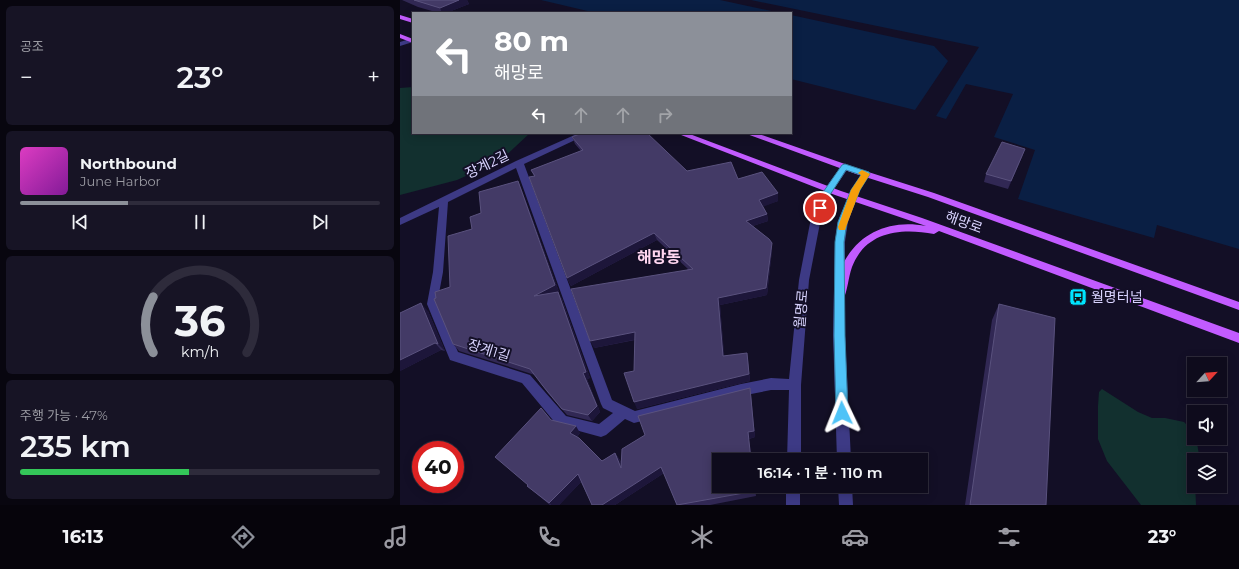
<!DOCTYPE html>
<html lang="ko">
<meta charset="utf-8">
<style>
:root{--surface:#0e0b1c;--page:#171425;--text:#f1f3f6;--muted:#9b9ba3;--line:#2e2b3b;--accent:#8c9099}
body{margin:0;font-family:Montserrat,"Noto Sans KR",sans-serif;background:var(--page);color:var(--text);height:100vh;display:flex;flex-direction:column;font-size:15px;white-space:nowrap}
*{box-sizing:border-box;margin:0}
p{font-size:13px;color:var(--muted)}
.icon{flex:none;width:22px;height:22px;fill:none;stroke:currentColor;stroke-width:2;stroke-linecap:round;stroke-linejoin:round}
.map{position:relative;flex:1;overflow:hidden}
.details{display:flex;flex-direction:column;gap:6px;padding:6px;background:#08060f;width:400px}
.details>*{flex:none}
.guide{position:absolute;left:12px;top:12px;width:380px;height:122px;border-radius:0px;box-shadow:0 2px 10px #0003,0 0 0 1px var(--line);background:#8c9099;color:#fff;overflow:hidden}
.needle{width:26px;rotate:64deg}
.controls{position:absolute;left:787px;top:357px;display:grid;gap:8px}
.controls a{display:grid;place-items:center;width:40px;height:40px;border-radius:0px;background:var(--surface);box-shadow:0 2px 10px #0003,0 0 0 1px var(--line);font-size:20px}
.speed{position:absolute;left:12px;top:441px;display:flex;gap:8px;font-size:20px;font-weight:700;text-align:center}
.speed>*{display:grid;place-content:center;width:52px;height:52px;border-radius:50%;background:var(--surface);box-shadow:0 2px 10px #0003,0 0 0 1px var(--line);line-height:1}
.speed .limit{border:6px solid #d22;background:#fff;color:#111}
.pin{position:absolute;display:grid;place-items:center;width:34px;height:34px;color:#fff;margin:-17px;border:2px solid #fff;border-radius:50%;box-shadow:0 1px 4px #0007}
.me{position:absolute;width:44px;margin:-22px;rotate:358deg;stroke-linejoin:round;filter:drop-shadow(0 0 3px #0008)}
.turn{display:flex;align-items:center;gap:14px;height:84px;padding:0 16px;font-size:18px}
.turn .icon{width:52px;height:52px;stroke-width:2.5}
.turn b{display:block;font-size:28px;line-height:34px}
.lanes{display:flex;align-items:center;height:38px;padding:0 16px;background:#0003;justify-content:center;gap:20px;direction:ltr}
.lanes .off{opacity:.35}
.big{font-size:30px;font-weight:600;line-height:1.1}
.details .widget{flex:1;display:flex;flex-direction:column;justify-content:center;gap:6px;min-width:0;padding:0 14px;border-radius:6px;background:var(--page)}
.details .dial{align-items:center;gap:0}
.dial svg{height:104px;overflow:visible;fill:none;stroke:var(--line);stroke-width:7;stroke-linecap:round;text-anchor:middle}
.dial text{fill:var(--text);stroke:none}
.song{display:flex;align-items:center;gap:12px}
.cover{width:48px;height:48px;border-radius:6px;background:linear-gradient(135deg,hsl(310 70% 55%),hsl(290 70% 35%))}
.played{height:4px;border-radius:2px;background:linear-gradient(90deg,var(--accent) 30%,var(--line) 30%)}
.keys{display:flex;justify-content:space-around;direction:ltr}
.heat{display:flex;justify-content:space-between;align-items:center;font-size:22px;direction:ltr}
.charge{height:6px;border-radius:3px;background:linear-gradient(90deg,#34c759 47%,var(--line) 0)}
.trip{position:absolute;left:312px;top:453px;width:216px;height:40px;border-radius:0px;background:var(--surface);box-shadow:0 2px 10px #0003,0 0 0 1px var(--line);font-weight:600;line-height:40px;text-align:center}
.menu{display:flex;height:64px;justify-content:space-around;align-items:center;background:#06040b;color:var(--muted)}
.menu .icon{width:28px;height:28px}
.menu .active{color:var(--accent)}
.menu b{font-size:18px;color:var(--text)}
main{display:flex;flex:1;min-height:0}
.map>svg:first-child{display:block}
.green{fill:#12302f}
.water{fill:#0a1f44}
.lines{fill:none;stroke-linecap:round;stroke-linejoin:round}
.minor{fill:#3d3a85;fill-rule:evenodd}
.major{fill:#c25bff;fill-rule:evenodd}
.wall{fill:#312854}
.shaded-wall{fill:#1d163a}
.building{fill:#433a66;stroke:#5a527e}
.route{fill:#4fc3f7;stroke:#337fa1}
.slow{fill:#f59e0b}
.labels{text-anchor:middle;stroke-width:4;stroke-linejoin:round;paint-order:stroke}
.street-label{font-size:14px;fill:#d9d4ff;stroke:#130f26}
.poi-label{font-size:14px;fill:#d9d4ff;stroke:#130f26;text-anchor:start}
.quarter-label{font-size:16px;font-weight:bold;fill:#ffd6f0;stroke:#130f26}
</style>
<main>
<section class="details">
<div class="widget"><p>공조</p>
<div class="heat"><a>−</a><b class="big">23°</b><a>+</a></div>
</div>
<div class="widget">
<div class="song"><i class="cover"></i><div><b>Northbound</b><p>June Harbor</p></div></div>
<div class="played"></div>
<div class="keys"><svg class="icon" aria-label="previous" viewBox="0 0 24 24"><path d="M18 5L8 12l10 7zM5 5v14"/></svg><svg class="icon" aria-label="pause" viewBox="0 0 24 24"><path d="M8 5v14M16 5v14"/></svg><svg class="icon" aria-label="next" viewBox="0 0 24 24"><path d="M6 5l10 7-10 7zM19 5v14"/></svg></div>
</div>
<div class="widget dial"><svg viewBox="0 0 100 80">
<path d="M14 69A42 42 0 1 1 86 69"/>
<path d="M14 69A42 42 0 0 1 14 26" stroke="#8c9099"/>
<text x="50" y="56" font-size="32" font-weight="700">36</text>
<text x="50" y="72" font-size="11">km/h</text>
</svg></div>
<div class="widget"><p>주행 가능 · 47%</p><b class="big">235 km</b><div class="charge"></div></div>
</section>
<div class="map">
<svg width="839" height="505" viewBox="0 0 839 505">
<rect width="100%" height="100%" fill="#130f26"/>
<path class="green" d="M13 87V133H130L101 160 57 180 0 195V88Z
M702 389 738 412 752 418H765L784 422 794 432V438H796L800 460H794L796 505H741L707 461 698 439V406L699 392Z"/>
<path class="water" d="M141 0H320L381 13H196Z
M351 0H839V249L757 225 754 238 618 199 635 150 594 137 613 94 566 84 546 119 536 116 579 47Z
M391 15 534 46 548 61 515 110 391 79Z"/>
<g class="lines">
<path class="minor" d="M13 38V42L0 46V42Z
M179 133H190L124 164 212 400 235 411 341 384 371 378 389 379 399 280 411 218 419 198 442 165H448L449 167 428 198 421 218 409 280 401 385V460H387L389 390H371L341 396 234 423 225 419 206 435 201 437 157 425 122 383 50 360 27 304 33 272 39 207 0 225V218L116 161ZM116 168 201 404 203 408 213 413 199 424 166 416 130 375 58 352 37 304 43 272 48 202Z
M466 171 470 174 459 190 448 222 445 242V335L451 460H437L433 335 435 242 438 222 451 190 463 172Z
M386 486H400V505H386Z
M438 486H452L453 505H439Z"/>
<path class="major" d="M0 15 13 19V23L0 19Z
M0 34 13 39V43L0 38Z
M276 133H287L441 191 522 218 839 333V343L539 231 534 234C501 228 466 231 452 267 448 278 448 290 443 300L439 301 435 300 434 297C437 286 438 275 443 264 459 232 491 219 526 226L435 195Z
M344 133H356L462 170 534 193 839 302V310L528 197 456 174Z"/>
</g>
<path class="wall" d="M2 0H67L69 4 46 13H39L18 7Z
M172 137 287 171 338 179 378 201 363 206 367 214 368 221 353 226 372 243V250L367 295 320 305 324 356 348 360 350 381 237 409 234 371 235 340 194 348 288 269 257 240 171 286 167 278 134 176 131 170 181 151 175 144Z
M625 149 622 157 608 189 584 182 586 174Z
M121 188 159 292 158 293 162 299 190 378 187 379 200 412 192 421 167 415 147 392 135 375 59 351 53 344 36 298 50 287 72 229Z
M599 304 646 505H565L592 320Z
M28 311 45 351 41 350 0 371Z
M351 395 355 437 349 439 319 486H355L356 496 310 505H277L264 473 215 505H192L181 482 159 505H150L127 486 128 485 151 420 180 433 177 437 202 461 215 453 220 460 222 464Z"/>
<path class="shaded-wall" d="M59 0H67L69 4 46 13H42L40 8Z
M625 149 622 157 608 189 611 181Z
M118 181 121 188 159 292 158 293 162 299 190 378 187 379 200 412 192 421 188 415 134 296Z
M378 193V201L360 208 359 200Z
M367 214 368 221 347 228 346 221Z
M254 233 257 240 171 286 167 278Z
M372 243V250L367 295 320 305 325 363 323 356 318 298Z
M21 303 28 311 45 351 38 344Z
M235 332 238 339 194 348 190 341Z
M35 343 41 350 0 371V360Z
M347 353 350 381 237 409 234 402Z
M350 388 351 395 355 437 349 439 352 460H351L348 432Z
M176 426 180 433 175 439 170 433Z
M215 453 220 460 226 474 221 468Z
M261 467 264 473 215 505H202Z
M178 474 183 480 159 505H151L149 503Z"/>
<path class="building" d="M14 0H59L40 8Z
M182 133H247L287 171 331 162 338 179 362 172 378 193 359 200 367 214 346 221 369 239 372 243 366 288 318 298 323 356 347 353 349 374 234 402 224 373 234 371 235 332 190 341 171 289 293 269 254 233 167 278 129 177 135 176 131 170 183 150 172 137Z
M602 142 625 149 611 181 586 174Z
M118 181 155 285 134 296 158 292 186 372 183 373 197 406 188 415 162 409 143 386 130 369 53 344 34 299 36 298 35 292 50 287 48 236 72 229 70 217 81 213 79 192Z
M21 303 38 344 35 343 0 360V313Z
M599 304 655 318 646 505H570Z
M350 388 354 431 348 432 351 460H319V486H354L355 491 277 505 261 467 202 505H192L178 474 149 503 127 486 128 485 95 457 141 408 151 420 176 426 170 433 179 438 202 461 215 453 221 468 222 449 245 435 238 416Z"/>
<path class="route" d="M445 164 469 172 470 174 460 190 447 222 444 242 445 336 448 413 446 417 442 419 438 417 436 413 434 336 435 242 438 222 451 190 461 175 446 170 428 198 423 210 420 211 416 208 419 198 442 165Z"/>
<path class="slow" d="M462 170 470 174 460 190 446 227 445 230H439L438 227 451 190 461 175 458 173Z"/>
<defs>
<symbol id="bus-square" viewBox="-11 -11 22 22"><rect x="-9" y="-9" width="18" height="18" rx="4" fill="#00e5ff" stroke="#130f26"/><path d="M-5-6H5V4H4V6H2V4H-2V6H-4V4H-5ZM-3.5-4V0h7V-4ZM-3.5 1.2v1.5H-2V1.2ZM2 1.2v1.5H3.5V1.2Z" fill="#111"/></symbol>
</defs>
<g fill-rule="evenodd">
<use href="#bus-square" x="668" y="287" width="20" height="20"/>
</g>
<g class="labels">
<g class="street-label">
<text transform="translate(87 164) rotate(-26)" y="5">장계2길</text>
<text transform="translate(564 222) rotate(20)" y="5">해망로</text>
<text transform="translate(401 309) rotate(-85)" y="5">월명로</text>
<text transform="translate(89 350) rotate(17)" y="5">장계1길</text>
</g>
<g class="poi-label">
<text x="691" y="302">월명터널</text>
</g>
<g class="quarter-label">
<text x="259" y="263">해망동</text>
</g>
</g>
</svg>
<div class="controls">
<a><svg class="needle" viewBox="-14 -14 28 28"><path d="M0-13l5 13h-10z" fill="#e53935"/><path d="M0 13l5-13h-10z" fill="#9b9ba3"/></svg></a>
<a><svg class="icon" aria-label="sound" viewBox="0 0 24 24"><path d="M4 9h4l5-4v14l-5-4H4zM17 9q2 3 0 6"/></svg></a>
<a><svg class="icon" aria-label="layers" viewBox="0 0 24 24"><path d="M12 4l9 5-9 5-9-5zM3 14l9 5 9-5"/></svg></a>
</div>
<div class="speed"><div class="limit">40</div></div>
<div class="pin" style="left:420px;top:208px;background:#d93025"><svg class="icon" aria-label="arrive" viewBox="0 0 24 24"><path d="M6 21V4h12l-3 4 3 4H6"/></svg></div>
<svg class="me" style="left:442px;top:413px" viewBox="-20 -20 40 40"><path d="M0-17L14 15 0 8-14 15z" fill="#4fc3f7" stroke="#fff" stroke-width="4"/></svg>
<div class="trip">16:14 · 1 분 · 110 m</div>
<div class="guide">
<div class="turn"><svg class="icon" aria-label="left" viewBox="0 0 24 24"><path d="M17 20v-9H6M10 6l-5 5 5 5"/></svg><div><b>80 m</b>해망로</div></div>
<div class="lanes"><svg class="icon" aria-label="left" viewBox="0 0 24 24"><path d="M17 20v-9H6M10 6l-5 5 5 5"/></svg><svg class="icon off" aria-label="ahead" viewBox="0 0 24 24"><path d="M12 20V5M6 11l6-6 6 6"/></svg><svg class="icon off" aria-label="ahead" viewBox="0 0 24 24"><path d="M12 20V5M6 11l6-6 6 6"/></svg><svg class="icon off" aria-label="right" viewBox="0 0 24 24"><path d="M7 20v-9h11M14 6l5 5-5 5"/></svg></div>
</div>
</div>
</main>
<nav class="menu">
<b>16:13</b>
<svg class="icon active" aria-label="directions" viewBox="0 0 24 24"><path d="M12 3l9 9-9 9-9-9zM9 14v-3h6M13 9l2 2-2 2"/></svg>
<svg class="icon" aria-label="music" viewBox="0 0 24 24"><path d="M9 18V5l10-2v13"/><circle cx="6" cy="18" r="3"/><circle cx="16" cy="16" r="3"/></svg>
<svg class="icon" aria-label="phone" viewBox="0 0 24 24"><path d="M5 4h4l2 5-3 2q2 4 5 5l2-3 5 2v4C11 20 4 13 5 4z"/></svg>
<svg class="icon" aria-label="climate" viewBox="0 0 24 24"><path d="M12 3v18M4 7l16 10M4 17L20 7"/></svg>
<svg class="icon" aria-label="car" viewBox="0 0 24 24"><path d="M5 17H2v-5l4-1 3-4h7l3 4 3 1v5h-3M9 17h6M6 11h13"/><circle cx="7" cy="17" r="2"/><circle cx="17" cy="17" r="2"/></svg>
<svg class="icon" aria-label="filters" viewBox="0 0 24 24"><path d="M4 7h16M4 17h16"/><circle cx="9" cy="7" r="2"/><circle cx="15" cy="17" r="2"/></svg>
<b>23°</b>
</nav>
